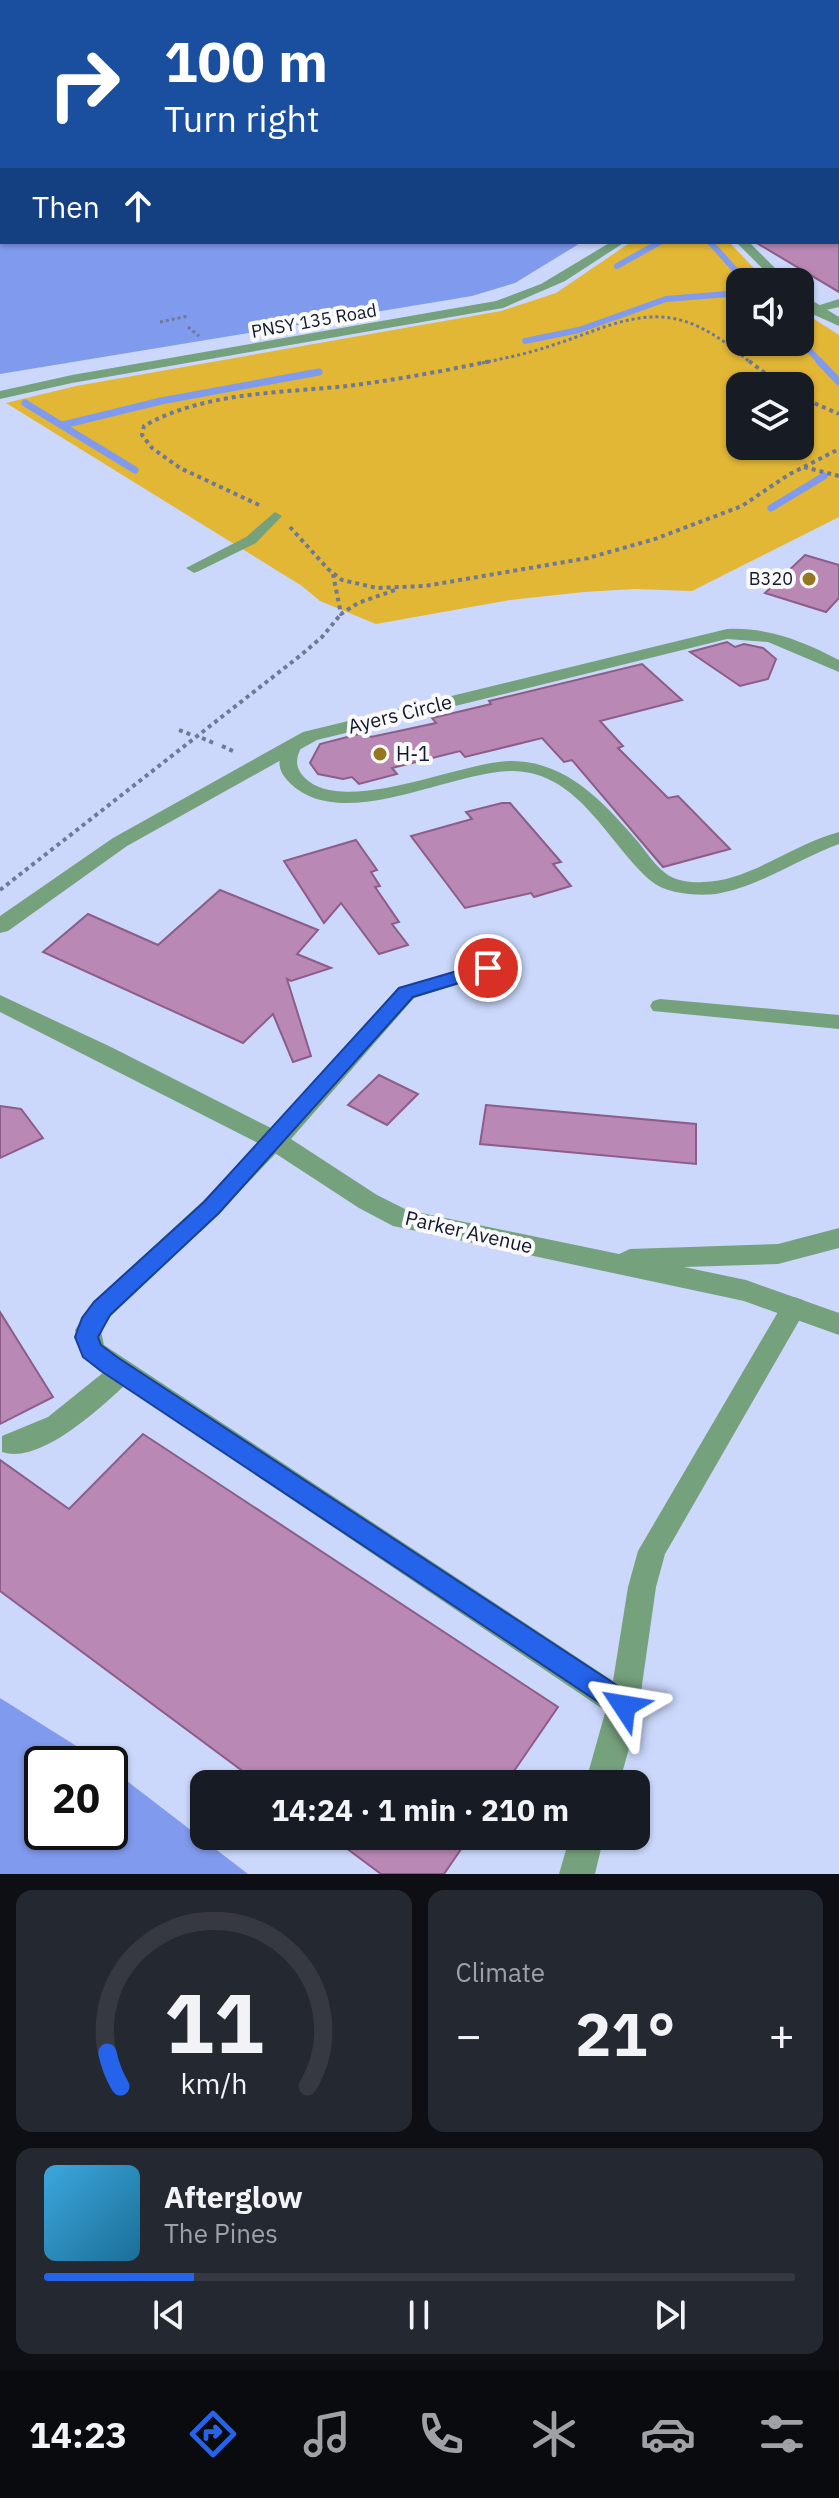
<!DOCTYPE html>
<meta charset="utf-8">
<style>
:root{--surface:#171b24;--page:#242831;--text:#f1f3f6;--muted:#9ea1a6;--line:#363941;--accent:#2563eb}
body{margin:0;font-family:"IBM Plex Sans",sans-serif;background:var(--page);color:var(--text);height:100vh;display:flex;flex-direction:column;font-size:30px;white-space:nowrap}
*{box-sizing:border-box;margin:0}
p{font-size:26px;color:var(--muted)}
.icon{flex:none;width:44px;height:44px;fill:none;stroke:currentColor;stroke-width:2;stroke-linecap:round;stroke-linejoin:round}
.map{position:relative;height:1874px;overflow:hidden}
.sheet{display:flex;flex-direction:column;gap:16px;padding:16px;background:#0d0f14;flex:1}
.sheet>*{flex:none}
.guide{position:absolute;left:0px;top:0px;width:840px;height:244px;box-shadow:0 2px 6px #0004;background:#1a4fa0;color:#fff;overflow:hidden}
.fabs{position:absolute;left:726px;top:268px;display:grid;gap:16px}
.fabs a{display:grid;place-items:center;width:88px;height:88px;border-radius:16px;background:var(--surface);box-shadow:0 2px 6px #0004;font-size:40px}
.speed{position:absolute;left:24px;top:1746px;display:flex;gap:16px;font-size:40px;font-weight:700;text-align:center}
.speed>*{display:grid;place-content:center;width:104px;height:104px;border-radius:50%;background:var(--surface);box-shadow:0 2px 6px #0004;line-height:1}
.speed .limit{border:4px solid #111;border-radius:12px;background:#fff;color:#111}
.pin{position:absolute;display:grid;place-items:center;width:68px;height:68px;color:#fff;margin:-34px;border:4px solid #fff;border-radius:50%;box-shadow:0 2px 8px #0007}
.me{position:absolute;width:88px;margin:-44px;rotate:303deg;stroke-linejoin:round;filter:drop-shadow(0 0 6px #0008)}
.turn{display:flex;align-items:center;gap:28px;height:168px;padding:0 32px;font-size:36px}
.turn .icon{width:104px;height:104px;stroke-width:2.5}
.turn b{display:block;font-size:56px;line-height:68px}
.then{display:flex;align-items:center;height:76px;padding:0 32px;background:#0003;gap:16px;font-size:30px}
.big{font-size:60px;font-weight:700;line-height:1.1}
.sheet .widget{flex:1;display:flex;flex-direction:column;justify-content:center;gap:12px;min-width:0;padding:0 28px;border-radius:16px;background:var(--page)}
.sheet .dial{align-items:center;gap:0}
.dial svg{height:208px;overflow:visible;fill:none;stroke:var(--line);stroke-width:7;stroke-linecap:round;text-anchor:middle}
.dial text{fill:var(--text);stroke:none}
.song{display:flex;align-items:center;gap:24px}
.cover{width:96px;height:96px;border-radius:12px;background:linear-gradient(135deg,hsl(200 70% 55%),hsl(200 70% 35%))}
.played{height:8px;border-radius:4px;background:linear-gradient(90deg,var(--accent) 20%,var(--line) 20%)}
.keys{display:flex;justify-content:space-around;direction:ltr}
.heat{display:flex;justify-content:space-between;align-items:center;font-size:44px;direction:ltr}
.sheet .tiles{flex:1;display:grid;gap:16px;grid-template-columns:1fr 1fr}
.widget:last-child{grid-column:span 2}
.trip{position:absolute;left:190px;top:1770px;width:460px;height:80px;border-radius:16px;background:var(--surface);box-shadow:0 2px 6px #0004;font-weight:700;line-height:80px;text-align:center}
.dock{display:flex;height:128px;justify-content:space-around;align-items:center;background:#090b0e;color:var(--muted)}
.dock .icon{width:56px;height:56px}
.dock .selected{color:var(--accent)}
.dock b{font-size:36px;color:var(--text)}
.map>svg:first-child{display:block}
.green{fill:#e2b736;fill-rule:evenodd}
.water{fill:#809aed}
.lines{fill:none;stroke-linecap:round;stroke-linejoin:round}
.stream-far1{stroke:#809aed;stroke-width:6}
.stream{stroke:#809aed;stroke-width:7}
.building{fill:#b988b5;stroke:#8c5d88;stroke-width:2}
.path-far1{stroke:#6f7996;stroke-width:3;stroke-dasharray:3 3;stroke-linecap:butt}
.path{stroke:#6f7996;stroke-width:4;stroke-dasharray:4 4;stroke-linecap:butt}
.service{fill:#76a17d;fill-rule:evenodd}
.minor{fill:#76a17d;fill-rule:evenodd}
.route{fill:#2563eb;stroke:#184099;stroke-width:2}
.poi-dot{fill:#94771f;stroke:#fafafa;stroke-width:3}
.labels{text-anchor:middle;stroke-width:8;stroke-linejoin:round;paint-order:stroke}
.far-street-label{font-size:18px;fill:#12192e;stroke:#fafafa}
.far-poi-label{font-size:18px;fill:#12192e;stroke:#fafafa;text-anchor:end}
.street-label{font-size:20px;fill:#12192e;stroke:#fafafa}
.poi-label{font-size:20px;fill:#12192e;stroke:#fafafa;text-anchor:start}
</style>
<div class="map">
<svg width="839" height="1874" viewBox="0 0 839 1874">
<rect width="100%" height="100%" fill="#cbd8fc"/>
<path class="green" d="M631 242H729L767 282H740V342H800V310L839 335V517L692 591 634 589 584 592 510 600 376 624 320 601 302 586 6 403 76 386 501 311 556 293ZM740 386H800V446H740Z"/>
<path class="water" d="M0 0H839V98L838 2H2L0 20Z
M0 120 2 242H582L515 283 472 296 0 374Z
M0 1698 105 1764H42V1832H110V1768L248 1874H0Z"/>
<g class="lines">
<path class="stream-far1" d="M710 242 746 282
M617 266 660 242
M800 340 821 363
M525 341 579 330 666 299 740 293"/>
<path class="stream" d="M819 361 839 382
M25 403 135 470
M63 425 161 401 319 372
M771 508 824 476"/>
</g>
<path class="building" d="M755 242H839V292Z
M805 555 839 565V598L826 612 765 593Z
M727 642 735 647 744 644 763 648 776 659 768 679 740 686 690 652Z
M642 664 682 700 600 721 623 746 618 748 668 798 678 796 730 849 663 867 572 760 564 762 542 738 465 757 460 751 392 768 397 774 359 784 352 777 343 779 318 774 310 763 320 744 367 732 371 737 436 723 432 718 491 704 489 701Z
M502 803H510L561 862 553 864 571 886 534 897 531 893 465 908 411 836 472 819 466 812Z
M356 840 377 870 371 872 380 886 375 887 399 922 392 924 408 945 379 954 341 903 324 923 284 861Z
M220 890 318 930 297 954 331 968 291 981 287 979 311 1056 293 1062 273 1014 243 1043 43 952 88 914 158 945Z
M379 1075 418 1094 387 1125 348 1105Z
M486 1105 696 1124V1164L480 1144Z
M0 1106 21 1109 43 1138 0 1158Z
M0 1312 53 1397 0 1424Z
M143 1434 558 1707 505 1784H260L0 1591V1460L69 1509Z
M330 1836H470L444 1874H381Z"/>
<g class="lines">
<path class="path-far1" d="M160 322 188 316
M188 327 199 336
M482 363C506 358 530 353 553 345 596 332 638 307 684 321 709 329 731 346 751 363"/>
<path class="path" d="M749 361 782 386
M800 397 839 414
M804 467 839 476
M259 505 180 468 152 448 142 435 144 426C203 392 281 393 347 386 395 380 444 371 491 361
M290 527 328 569 342 580 377 588 425 586 588 558 655 539 742 506 788 475 839 449
M333 574 341 614 358 603 398 589
M179 730 192 735
M202 738 216 744
M222 746 235 752
M0 890 301 655 322 637 341 614"/>
<path class="service" d="M838 197H839V203H838Z
M839 299V307L813 313 807 309Z
M275 512 282 516 256 543 199 571 194 573 186 568 246 537Z
M293 741 302 746C295 759 295 768 305 778 344 817 462 761 511 761 568 761 605 804 639 843 647 853 657 868 668 875 677 881 692 883 703 882 750 881 793 844 839 832V844C798 859 759 887 716 894 697 896 666 894 651 881 608 844 580 773 514 771 450 770 339 837 287 780 276 768 278 755 287 742Z
M660 999 839 1015V1029L653 1011 650 1006 653 1001Z
M274 1133 282 1135 285 1141 282 1147 219 1213 111 1316 101 1331 104 1345 613 1681 628 1587 638 1551 785 1300 794 1297 803 1300 806 1307 803 1314 665 1554 656 1587 639 1706 635 1716 624 1720 613 1716 124 1386C98 1410 39 1465 2 1452V1436L48 1417 104 1372 83 1358 75 1330 93 1302 203 1201 266 1135Z"/>
<path class="minor" d="M838 185H839V191H838Z
M611 242H625L565 281 503 308 72 383 0 399V391L72 375 496 301 541 284Z
M736 242H749L789 282H776Z
M800 293 839 317V326L808 312 800 304Z
M727 629C768 627 803 641 839 660V672L768 642 727 639 317 740 127 846 8 931 0 933V916L113 838 303 732Z
M488 961 496 963 499 968 496 973 414 998 291 1139 377 1195 407 1210 619 1254 630 1249 778 1244 839 1228V1248L778 1264 684 1267 746 1280 839 1313V1335L744 1301 393 1226 359 1208 264 1146 0 1012V995L111 1047 271 1128 398 988Z
M624 1690 636 1695 641 1706 619 1784H585L607 1706 612 1695Z
M570 1836H604L595 1874H559Z"/>
</g>
<path class="route" d="M488 962 495 963 497 968 495 972 413 997 219 1213 110 1315 98 1337 101 1345 117 1357 633 1696 637 1706 633 1715 624 1719 101 1371 83 1357 75 1337 82 1318 94 1302 204 1202 399 988Z"/>
<g class="poi-dot">
<circle cx="809" cy="579" r="8"/>
<circle cx="380" cy="754" r="8"/>
</g>
<g class="labels">
<g class="far-street-label">
<text transform="translate(314 321) rotate(-10)" y="6">PNSY 135 Road</text>
</g>
<g class="far-poi-label">
<text x="793" y="585">B320</text>
</g>
<g class="street-label">
<text transform="translate(400 714) rotate(-14)" y="7">Ayers Circle</text>
<text transform="translate(469 1232) rotate(13)" y="7">Parker Avenue</text>
</g>
<g class="poi-label">
<text x="396" y="761">H-1</text>
</g>
</g>
</svg>
<div class="fabs">
<a><svg class="icon" aria-label="sound" viewBox="0 0 24 24"><path d="M4 9h4l5-4v14l-5-4H4zM17 9q2 3 0 6"/></svg></a>
<a><svg class="icon" aria-label="layers" viewBox="0 0 24 24"><path d="M12 4l9 5-9 5-9-5zM3 14l9 5 9-5"/></svg></a>
</div>
<div class="speed"><div class="limit">20</div></div>
<div class="pin" style="left:488px;top:968px;background:#d93025"><svg class="icon" aria-label="arrive" viewBox="0 0 24 24"><path d="M6 21V4h12l-3 4 3 4H6"/></svg></div>
<svg class="me" style="left:624px;top:1706px" viewBox="-20 -20 40 40"><path d="M0-17L14 15 0 8-14 15z" fill="#2563eb" stroke="#fff" stroke-width="4"/></svg>
<div class="trip">14:24 · 1 min · 210 m</div>
<div class="guide">
<div class="turn"><svg class="icon" aria-label="right" viewBox="0 0 24 24"><path d="M7 20v-9h11M14 6l5 5-5 5"/></svg><div><b>100 m</b>Turn right</div></div>
<div class="then">Then<svg class="icon" aria-label="ahead" viewBox="0 0 24 24"><path d="M12 20V5M6 11l6-6 6 6"/></svg></div>
</div>
</div>
<section class="sheet">
<div class="tiles">
<div class="widget dial"><svg viewBox="0 0 100 80">
<path d="M14 69A42 42 0 1 1 86 69"/>
<path d="M14 69A42 42 0 0 1 9 56" stroke="#2563eb"/>
<text x="50" y="56" font-size="32" font-weight="700">11</text>
<text x="50" y="72" font-size="11">km/h</text>
</svg></div>
<div class="widget"><p>Climate</p>
<div class="heat"><a>−</a><b class="big">21°</b><a>+</a></div>
</div>
<div class="widget">
<div class="song"><i class="cover"></i><div><b>Afterglow</b><p>The Pines</p></div></div>
<div class="played"></div>
<div class="keys"><svg class="icon" aria-label="previous" viewBox="0 0 24 24"><path d="M18 5L8 12l10 7zM5 5v14"/></svg><svg class="icon" aria-label="pause" viewBox="0 0 24 24"><path d="M8 5v14M16 5v14"/></svg><svg class="icon" aria-label="next" viewBox="0 0 24 24"><path d="M6 5l10 7-10 7zM19 5v14"/></svg></div>
</div>
</div>
</section>
<nav class="dock">
<b>14:23</b>
<svg class="icon selected" aria-label="directions" viewBox="0 0 24 24"><path d="M12 3l9 9-9 9-9-9zM9 14v-3h6M13 9l2 2-2 2"/></svg>
<svg class="icon" aria-label="music" viewBox="0 0 24 24"><path d="M9 18V5l10-2v13"/><circle cx="6" cy="18" r="3"/><circle cx="16" cy="16" r="3"/></svg>
<svg class="icon" aria-label="phone" viewBox="0 0 24 24"><path d="M5 4h4l2 5-3 2q2 4 5 5l2-3 5 2v4C11 20 4 13 5 4z"/></svg>
<svg class="icon" aria-label="climate" viewBox="0 0 24 24"><path d="M12 3v18M4 7l16 10M4 17L20 7"/></svg>
<svg class="icon" aria-label="car" viewBox="0 0 24 24"><path d="M5 17H2v-5l4-1 3-4h7l3 4 3 1v5h-3M9 17h6M6 11h13"/><circle cx="7" cy="17" r="2"/><circle cx="17" cy="17" r="2"/></svg>
<svg class="icon" aria-label="filters" viewBox="0 0 24 24"><path d="M4 7h16M4 17h16"/><circle cx="9" cy="7" r="2"/><circle cx="15" cy="17" r="2"/></svg>
</nav>
